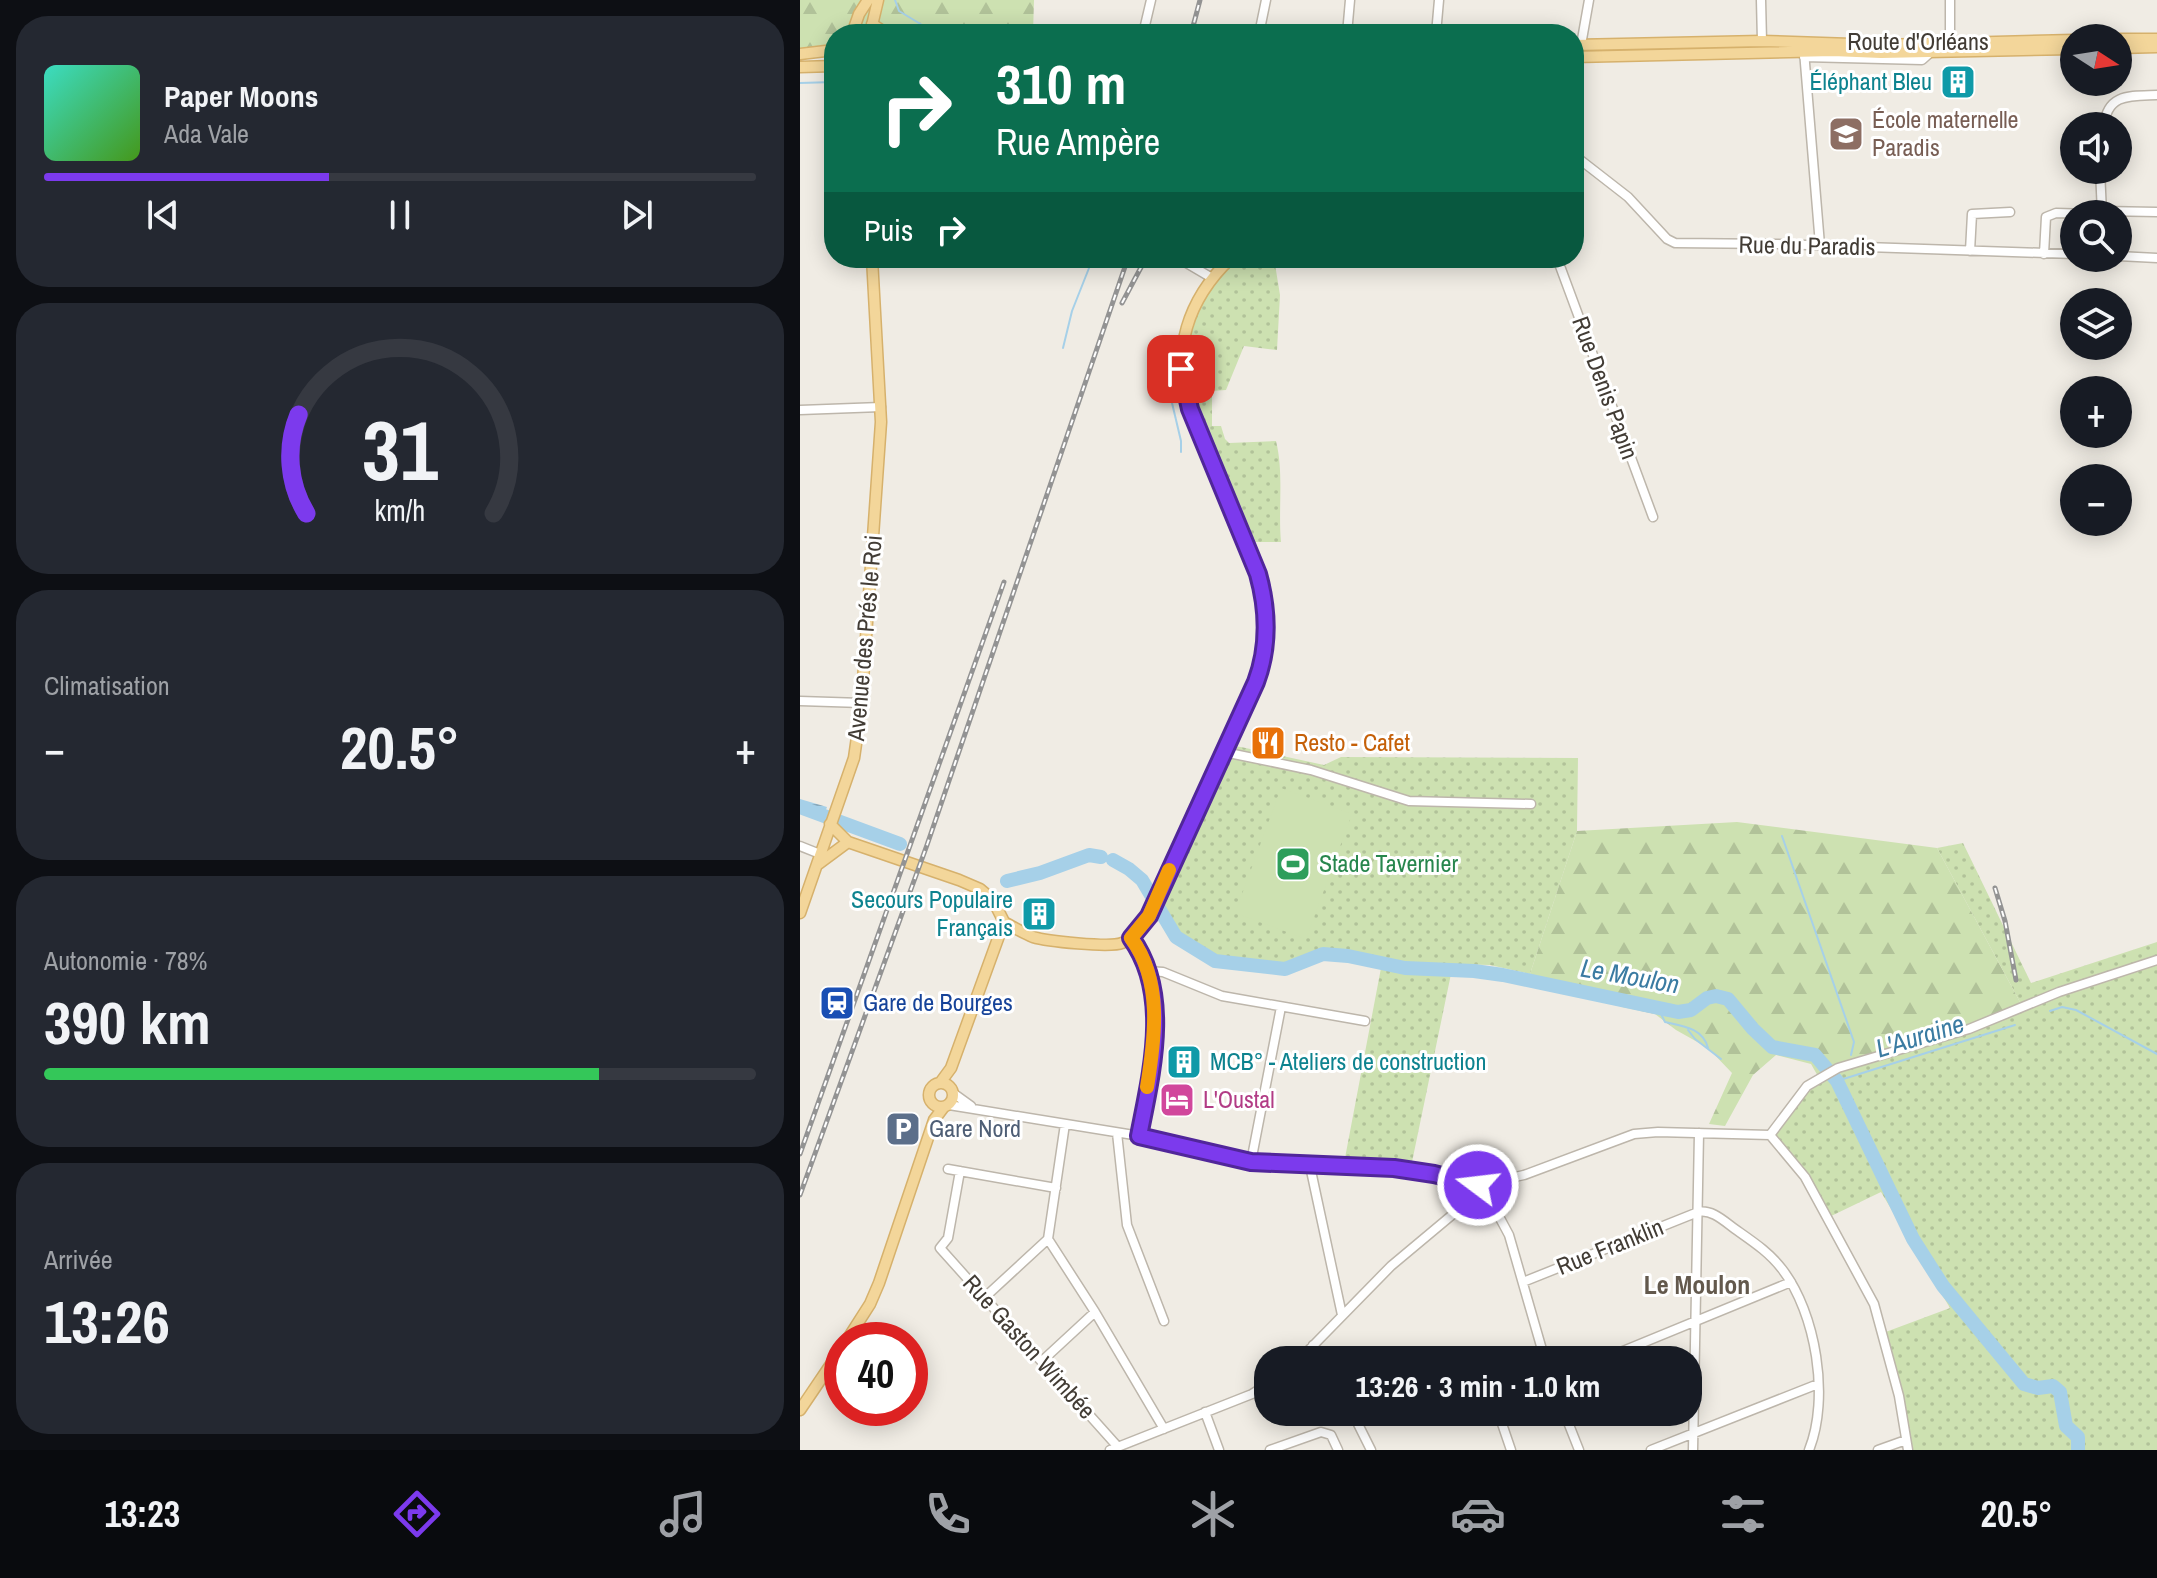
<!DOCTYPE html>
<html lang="fr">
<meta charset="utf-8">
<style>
:root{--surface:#171b24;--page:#242831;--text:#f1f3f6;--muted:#9ea1a6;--line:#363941;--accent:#7c3aed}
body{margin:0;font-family:"Archivo Narrow",sans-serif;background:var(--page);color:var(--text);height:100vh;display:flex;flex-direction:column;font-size:30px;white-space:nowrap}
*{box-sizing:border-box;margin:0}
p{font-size:26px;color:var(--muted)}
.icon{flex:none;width:44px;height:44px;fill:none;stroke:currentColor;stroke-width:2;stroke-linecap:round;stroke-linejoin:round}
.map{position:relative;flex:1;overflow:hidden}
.side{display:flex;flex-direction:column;gap:16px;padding:16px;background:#0d0f14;width:800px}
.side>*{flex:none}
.banner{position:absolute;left:24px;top:24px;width:760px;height:244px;border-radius:32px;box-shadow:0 4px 20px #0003;background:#0b6e4f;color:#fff;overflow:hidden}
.needle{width:52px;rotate:102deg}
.tools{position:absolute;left:1260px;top:24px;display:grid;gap:16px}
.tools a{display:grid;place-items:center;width:72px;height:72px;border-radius:50%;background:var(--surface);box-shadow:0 4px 20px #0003;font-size:40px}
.speed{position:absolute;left:24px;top:1322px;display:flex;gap:16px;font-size:40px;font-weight:700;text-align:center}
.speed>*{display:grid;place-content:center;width:104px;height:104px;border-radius:50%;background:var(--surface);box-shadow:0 4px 20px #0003;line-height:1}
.speed .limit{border:12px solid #d22;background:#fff;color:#111}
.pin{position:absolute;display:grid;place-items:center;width:68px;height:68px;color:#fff;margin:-34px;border-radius:16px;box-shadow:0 4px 12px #0006}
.me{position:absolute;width:88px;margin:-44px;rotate:285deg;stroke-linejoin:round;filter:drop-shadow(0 0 6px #0008)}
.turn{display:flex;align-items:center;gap:28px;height:168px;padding:0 40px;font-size:36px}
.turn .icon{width:104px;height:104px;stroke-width:2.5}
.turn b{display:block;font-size:56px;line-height:68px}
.then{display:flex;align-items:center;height:76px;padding:0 40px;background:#0003;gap:16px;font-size:30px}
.big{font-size:60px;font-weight:800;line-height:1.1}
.side .tile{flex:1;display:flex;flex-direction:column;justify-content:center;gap:12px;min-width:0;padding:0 28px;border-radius:32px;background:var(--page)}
.side .dial{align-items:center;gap:0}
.dial svg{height:208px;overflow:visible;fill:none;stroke:var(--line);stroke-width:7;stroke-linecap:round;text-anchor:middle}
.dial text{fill:var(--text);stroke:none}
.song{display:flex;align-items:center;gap:24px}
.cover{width:96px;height:96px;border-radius:12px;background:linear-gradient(135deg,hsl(170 70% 55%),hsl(100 70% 35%))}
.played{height:8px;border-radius:4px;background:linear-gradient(90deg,var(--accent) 40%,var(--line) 40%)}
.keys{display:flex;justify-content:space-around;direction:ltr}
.heat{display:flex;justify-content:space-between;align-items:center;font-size:44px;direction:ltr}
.charge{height:12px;border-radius:6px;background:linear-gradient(90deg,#34c759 78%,var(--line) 0)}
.trip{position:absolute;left:454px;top:1346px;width:448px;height:80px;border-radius:32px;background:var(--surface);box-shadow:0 4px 20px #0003;font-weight:800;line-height:80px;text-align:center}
.dock{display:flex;height:128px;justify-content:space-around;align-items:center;background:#090b0e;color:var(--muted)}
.dock .icon{width:56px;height:56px}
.dock .selected{color:var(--accent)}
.dock b{font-size:36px;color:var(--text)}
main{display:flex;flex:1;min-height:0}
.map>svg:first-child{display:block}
.grass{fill:url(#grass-dots)}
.forest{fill:url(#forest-firs)}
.pitch{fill:#cde1b1}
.water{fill:url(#water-rules)}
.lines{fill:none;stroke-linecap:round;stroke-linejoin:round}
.stream{stroke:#a6d0e8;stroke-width:2}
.river{stroke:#a6d0e8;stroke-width:14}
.minor-casing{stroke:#bdb6ab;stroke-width:11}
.major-casing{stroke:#d6b16c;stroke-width:13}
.minor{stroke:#fff;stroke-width:8}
.major{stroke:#f3d69a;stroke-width:10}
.rail-casing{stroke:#939393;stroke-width:5}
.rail{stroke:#fff;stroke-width:2;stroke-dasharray:6;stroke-linecap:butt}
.route-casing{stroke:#51269a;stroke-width:20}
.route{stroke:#7c3aed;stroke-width:14}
.slow{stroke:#f59e0b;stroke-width:14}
.labels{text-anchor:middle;stroke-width:6;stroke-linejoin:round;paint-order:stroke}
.street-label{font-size:24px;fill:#423c35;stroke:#fff}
.culture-label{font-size:24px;fill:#0d838f;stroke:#fff;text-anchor:end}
.education-label{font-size:24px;fill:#785e54;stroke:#fff;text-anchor:start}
.food-label{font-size:24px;fill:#c56008;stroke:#fff;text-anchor:start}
.leisure-label{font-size:24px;fill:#27864d;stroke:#fff;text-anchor:start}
.transit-label{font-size:24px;fill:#164399;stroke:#fff;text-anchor:start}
.hotel-label{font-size:24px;fill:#b23c85;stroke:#fff;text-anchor:start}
.service-label{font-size:24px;fill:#4e5e75;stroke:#fff;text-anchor:start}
.water-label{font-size:26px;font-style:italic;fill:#3a7ba2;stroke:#fff}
.neighbourhood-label{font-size:26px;font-weight:bold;fill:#63594d;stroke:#fff}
</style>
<main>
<section class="side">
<div class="tile">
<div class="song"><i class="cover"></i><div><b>Paper Moons</b><p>Ada Vale</p></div></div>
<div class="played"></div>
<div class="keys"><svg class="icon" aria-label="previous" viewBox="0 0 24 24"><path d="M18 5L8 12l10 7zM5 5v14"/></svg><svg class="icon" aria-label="pause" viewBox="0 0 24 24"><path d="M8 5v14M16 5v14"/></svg><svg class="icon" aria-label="next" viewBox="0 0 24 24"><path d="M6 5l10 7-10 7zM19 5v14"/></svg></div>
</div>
<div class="tile dial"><svg viewBox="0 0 100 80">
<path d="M14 69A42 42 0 1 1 86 69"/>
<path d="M14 69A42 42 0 0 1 11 31" stroke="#7c3aed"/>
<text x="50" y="56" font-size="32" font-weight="700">31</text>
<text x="50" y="72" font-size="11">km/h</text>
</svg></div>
<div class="tile"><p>Climatisation</p>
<div class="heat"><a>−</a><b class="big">20.5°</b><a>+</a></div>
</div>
<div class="tile"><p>Autonomie · 78%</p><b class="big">390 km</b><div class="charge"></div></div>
<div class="tile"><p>Arrivée</p><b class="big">13:26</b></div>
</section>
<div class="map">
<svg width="1357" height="1450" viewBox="0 0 1357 1450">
<defs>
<pattern id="grass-dots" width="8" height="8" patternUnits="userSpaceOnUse" patternTransform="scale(2)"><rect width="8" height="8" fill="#cde1b1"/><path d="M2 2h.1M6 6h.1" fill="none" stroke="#b1c299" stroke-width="1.8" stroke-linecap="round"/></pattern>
<pattern id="forest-firs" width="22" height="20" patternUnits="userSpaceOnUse" patternTransform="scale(2)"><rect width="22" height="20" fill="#cde1b1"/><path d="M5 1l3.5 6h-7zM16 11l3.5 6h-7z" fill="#b1c299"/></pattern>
<pattern id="water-rules" width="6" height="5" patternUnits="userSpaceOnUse" patternTransform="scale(2)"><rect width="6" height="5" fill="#a6d0e8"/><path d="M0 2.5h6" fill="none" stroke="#89aabd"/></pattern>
</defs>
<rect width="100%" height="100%" fill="#f0ece4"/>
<path class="grass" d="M439 258H474L480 295 477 350 444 346 426 390 412 391V426H421L425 439 429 443 476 441C484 473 478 509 481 542H451C432 496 384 405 386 358 387 320 410 280 439 258Z
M419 745 441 747 524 765 541 757 778 758 777 831 730 974 690 965 613 963 544 950 509 958 485 969 415 961 376 937 357 905Z
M1163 843 1231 983 1357 942V1450H1111L1083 1333 1150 1308 1081 1192 1027 1218 1004 1177 970 1135 1019 1078 1221 1004 1137 848Z
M581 968 651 974 612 1162 545 1158Z"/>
<path class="forest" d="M0 0H234L233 34H34V51L0 54Z
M937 822 1137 848 1221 1004 1203 1016 1019 1078 1011 1064 976 1055 953 1075 925 1126 909 1124 932 1073 908 1048 876 1030 855 1014 822 1007 730 974 777 831Z"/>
<path class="pitch" d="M481 788 552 814 506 939 435 913Z"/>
<path class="water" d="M0 799 27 807 22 820 0 811Z"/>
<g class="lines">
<path class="stream" d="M95 0 99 11 137 34
M0 83 34 82
M263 348 272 311 293 258
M368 386 381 441V452
M982 836 1054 1042 1051 1055
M858 1008 865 1022C883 1026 903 1028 908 1048
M1250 1011 1262 1007 1276 1010 1357 1054
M888 1030 895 1039 921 1059
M1037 1081 1215 1025"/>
<path class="river" d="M0 807 100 844
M313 860 329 869 342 880 376 937 415 961 485 969 523 954 548 956 605 968 674 971 703 975 878 1012 891 1010 907 998 916 996 928 999 953 1029 972 1047 1015 1055 1037 1081 1113 1239 1143 1286 1224 1384 1238 1388 1253 1386 1260 1392 1266 1426 1278 1437V1450
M207 881 240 873 289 855 301 857"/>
<defs>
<path id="minor" d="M961 0 962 41
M343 34 351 0
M459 34 466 0
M547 34 550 0
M636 34 639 0
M1150 43V0
M781 45 789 0
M1004 51 1020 245
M1004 57 1122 60 1131 52
M1304 126C1307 93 1331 96 1357 95
M774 155 828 197 867 239 875 243 977 244 1274 254
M1300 170 1302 213
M1302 211 1357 212
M1170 251 1172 214 1210 212
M1244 254 1246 217 1256 213 1290 214
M1318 256 1357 258
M378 258 412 278
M757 258 853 517
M0 410 81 407
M0 701 62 703
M424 752 511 770 609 801 731 804
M0 846 20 854
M331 938C371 994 351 1074 339 1136
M347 971 363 972 422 996 565 1021
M153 1093 171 1106
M149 1105 346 1137 451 1162 594 1168 634 1174 676 1186
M265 1124 248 1239 295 1312 364 1429
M317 1133 327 1225 364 1321
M970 1135 1007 1086 1038 1068 1169 1029 1259 992 1357 960
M970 1135 1005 1177 1074 1304 1099 1396 1108 1450
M451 1162 481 1007
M510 1166 542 1315
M148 1169 256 1188
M160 1171 148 1238 140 1248 318 1447
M678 1185 724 1175 834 1134 858 1132 970 1135
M669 1194a9 9 0 1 1 18 0a9 9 0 1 1-18 0Z
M687 1194 709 1235 745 1360
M723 1282 898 1212C912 1209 924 1221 935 1229 952 1241 969 1252 982 1269 1016 1313 1030 1398 1009 1450
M184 1298 248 1239
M513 1345 523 1360
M499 1360 591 1266 658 1210 669 1195
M801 1360 991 1282
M242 1361 295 1312
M405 1412 419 1450
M552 1412 571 1450
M698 1412 711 1450
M764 1412 779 1450
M310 1450 452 1394 468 1384
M470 1450 521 1432 531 1435 538 1450
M851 1450 1018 1384
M893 1450 899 1133
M1078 1450 1106 1440"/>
<path id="major" d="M72 24 87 34
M52 34 59 14 68 0
M70 34 78 0
M1318 39H1357
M774 45 962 41 1081 45 1274 40
M1318 48 1357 47
M0 54 34 50
M774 57 1033 51 1081 53 1274 49
M0 67 34 66
M30 824 48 842 159 880 180 889 193 900 204 922
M17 865 48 842
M0 913 54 758 61 709 81 422 72 258
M204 922C213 927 223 933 233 937 246 941 310 948 322 943 334 939 342 926 349 916L456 682 465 643 466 615 458 574 390 409C370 352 388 299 431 258
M129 1095a12 12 0 1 1 24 0a12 12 0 1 1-24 0Z
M140 1083 151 1068 204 922
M47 1340 70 1304 79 1283 134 1120 143 1108
M0 1410 42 1348"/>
</defs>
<use href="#minor" class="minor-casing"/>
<use href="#major" class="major-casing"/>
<use href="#minor" class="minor"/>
<use href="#major" class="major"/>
<defs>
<path id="rail" d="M391 34 400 0
M322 303 346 258
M1195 888 1205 921 1216 980
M0 1154 204 582
M0 1195 127 845 328 258"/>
</defs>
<use href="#rail" class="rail-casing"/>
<use href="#rail" class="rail"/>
</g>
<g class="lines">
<defs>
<path id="route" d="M381 369 390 409 458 574C468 610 469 647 456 682L349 916 331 938C372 994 351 1074 339 1136L451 1162 594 1168 634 1174 678 1185"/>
</defs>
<use href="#route" class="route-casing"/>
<use href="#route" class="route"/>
<path class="slow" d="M347 1087C355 1038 363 981 331 938L349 916 369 870"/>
</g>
<defs>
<symbol id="building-square" viewBox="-11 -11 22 22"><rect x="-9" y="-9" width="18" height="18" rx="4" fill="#0f9aa8" stroke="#fff"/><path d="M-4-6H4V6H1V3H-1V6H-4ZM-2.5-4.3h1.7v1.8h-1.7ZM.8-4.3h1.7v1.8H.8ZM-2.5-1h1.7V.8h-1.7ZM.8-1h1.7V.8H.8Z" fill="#fff"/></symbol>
<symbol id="school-square" viewBox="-11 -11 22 22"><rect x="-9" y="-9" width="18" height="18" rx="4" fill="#8d6e63" stroke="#fff"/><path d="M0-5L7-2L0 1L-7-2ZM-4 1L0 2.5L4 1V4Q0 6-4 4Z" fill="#fff"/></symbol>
<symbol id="restaurant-square" viewBox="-11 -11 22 22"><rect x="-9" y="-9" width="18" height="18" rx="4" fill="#e8710a" stroke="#fff"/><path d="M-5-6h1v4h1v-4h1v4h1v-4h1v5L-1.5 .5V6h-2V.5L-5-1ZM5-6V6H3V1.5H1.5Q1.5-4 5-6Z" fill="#fff"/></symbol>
<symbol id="stadium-square" viewBox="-11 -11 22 22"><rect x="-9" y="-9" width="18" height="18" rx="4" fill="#2e9e5b" stroke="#fff"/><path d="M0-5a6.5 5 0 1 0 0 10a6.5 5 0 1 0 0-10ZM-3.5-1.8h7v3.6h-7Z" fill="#fff"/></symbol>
<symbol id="station-square" viewBox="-11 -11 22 22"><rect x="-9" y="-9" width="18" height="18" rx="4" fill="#1a4fb4" stroke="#fff"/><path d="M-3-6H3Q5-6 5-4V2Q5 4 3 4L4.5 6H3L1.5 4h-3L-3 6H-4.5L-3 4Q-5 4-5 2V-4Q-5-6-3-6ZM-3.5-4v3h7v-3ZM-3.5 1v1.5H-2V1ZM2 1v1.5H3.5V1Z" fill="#fff"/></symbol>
<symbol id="hotel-square" viewBox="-11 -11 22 22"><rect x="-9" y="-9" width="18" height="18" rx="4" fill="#d1479c" stroke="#fff"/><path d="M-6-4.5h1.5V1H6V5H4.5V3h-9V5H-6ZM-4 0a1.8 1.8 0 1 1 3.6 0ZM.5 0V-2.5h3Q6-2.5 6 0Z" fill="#fff"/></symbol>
<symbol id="parking-square" viewBox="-11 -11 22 22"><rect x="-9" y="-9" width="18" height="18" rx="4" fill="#5c6f8a" stroke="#fff"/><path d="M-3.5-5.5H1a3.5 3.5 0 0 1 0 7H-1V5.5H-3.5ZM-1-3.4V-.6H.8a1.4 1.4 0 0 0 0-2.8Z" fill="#fff"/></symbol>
</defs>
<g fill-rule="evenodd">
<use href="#building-square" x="1138" y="62" width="40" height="40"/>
<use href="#school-square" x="1026" y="114" width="40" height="40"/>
<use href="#restaurant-square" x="448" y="723" width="40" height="40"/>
<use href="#stadium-square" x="473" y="844" width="40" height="40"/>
<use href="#building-square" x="219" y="894" width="40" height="40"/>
<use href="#station-square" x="17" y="983" width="40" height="40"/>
<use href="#building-square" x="364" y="1042" width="40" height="40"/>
<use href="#hotel-square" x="357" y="1080" width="40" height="40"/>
<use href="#parking-square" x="83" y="1109" width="40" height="40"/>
</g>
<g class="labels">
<g class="street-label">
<text x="1118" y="50">Route d'Orléans</text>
<text transform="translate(1007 246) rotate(1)" y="8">Rue du Paradis</text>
<text transform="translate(805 388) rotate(70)" y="8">Rue Denis Papin</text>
<text transform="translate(65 638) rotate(-85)" y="8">Avenue des Prés le Roi</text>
<text transform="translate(810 1247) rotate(-22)" y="8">Rue Franklin</text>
<text transform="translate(229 1347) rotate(48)" y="8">Rue Gaston Wimbée</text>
</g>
<g class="culture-label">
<text x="1132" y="90">Éléphant Bleu</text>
<text x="213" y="908">Secours Populaire<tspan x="213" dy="28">Français</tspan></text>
<text x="410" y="1070" text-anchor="start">MCB° - Ateliers de construction</text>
</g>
<g class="education-label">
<text x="1072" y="128">École maternelle<tspan x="1072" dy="28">Paradis</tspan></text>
</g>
<g class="food-label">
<text x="494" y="751">Resto - Cafet</text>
</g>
<g class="leisure-label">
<text x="519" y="872">Stade Tavernier</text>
</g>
<g class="transit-label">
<text x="63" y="1011">Gare de Bourges</text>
</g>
<g class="hotel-label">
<text x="403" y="1108">L'Oustal</text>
</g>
<g class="service-label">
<text x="129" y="1137">Gare Nord</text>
</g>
<g class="water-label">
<text transform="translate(830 976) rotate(10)" y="9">Le Moulon</text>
<text transform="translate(1120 1036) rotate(-17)" y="9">L'Auraine</text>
</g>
<g class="neighbourhood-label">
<text x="897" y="1294">Le Moulon</text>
</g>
</g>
</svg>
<div class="tools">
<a><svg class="needle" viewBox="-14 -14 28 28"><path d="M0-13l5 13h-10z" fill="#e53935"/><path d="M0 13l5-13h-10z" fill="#9ea1a6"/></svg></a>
<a><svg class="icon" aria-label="sound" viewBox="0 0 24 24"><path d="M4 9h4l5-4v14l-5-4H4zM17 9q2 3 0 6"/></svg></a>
<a><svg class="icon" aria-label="search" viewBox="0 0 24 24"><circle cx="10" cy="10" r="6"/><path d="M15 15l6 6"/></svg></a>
<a><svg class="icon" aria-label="layers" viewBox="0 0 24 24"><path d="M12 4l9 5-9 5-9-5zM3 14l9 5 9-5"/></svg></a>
<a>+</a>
<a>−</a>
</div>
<div class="speed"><div class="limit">40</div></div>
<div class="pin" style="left:381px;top:369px;background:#d93025"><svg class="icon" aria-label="arrive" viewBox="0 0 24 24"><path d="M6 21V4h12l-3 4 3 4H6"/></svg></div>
<svg class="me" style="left:678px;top:1185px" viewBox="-20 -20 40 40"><circle r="17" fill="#7c3aed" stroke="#fff" stroke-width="3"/><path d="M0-11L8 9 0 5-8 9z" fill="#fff"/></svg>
<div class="trip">13:26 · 3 min · 1.0 km</div>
<div class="banner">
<div class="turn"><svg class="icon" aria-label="right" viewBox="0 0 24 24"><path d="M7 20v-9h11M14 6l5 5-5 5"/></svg><div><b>310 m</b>Rue Ampère</div></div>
<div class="then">Puis<svg class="icon" aria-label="right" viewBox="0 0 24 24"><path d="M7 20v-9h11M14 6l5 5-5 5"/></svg></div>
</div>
</div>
</main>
<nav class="dock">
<b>13:23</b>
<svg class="icon selected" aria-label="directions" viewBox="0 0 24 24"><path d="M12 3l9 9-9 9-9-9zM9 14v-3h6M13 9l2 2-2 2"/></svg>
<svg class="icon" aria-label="music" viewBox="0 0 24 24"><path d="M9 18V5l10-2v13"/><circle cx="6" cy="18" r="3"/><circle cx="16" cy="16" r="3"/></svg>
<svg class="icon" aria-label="phone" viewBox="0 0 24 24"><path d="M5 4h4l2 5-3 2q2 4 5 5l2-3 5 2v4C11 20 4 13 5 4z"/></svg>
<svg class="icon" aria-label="climate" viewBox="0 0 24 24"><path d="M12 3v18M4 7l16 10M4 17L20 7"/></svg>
<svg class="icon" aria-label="car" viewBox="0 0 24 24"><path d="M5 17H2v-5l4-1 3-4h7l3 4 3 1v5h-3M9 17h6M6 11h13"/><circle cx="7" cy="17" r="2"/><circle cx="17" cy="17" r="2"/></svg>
<svg class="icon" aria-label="filters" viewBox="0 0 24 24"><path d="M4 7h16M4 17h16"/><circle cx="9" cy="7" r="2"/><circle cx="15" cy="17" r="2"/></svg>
<b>20.5°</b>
</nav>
